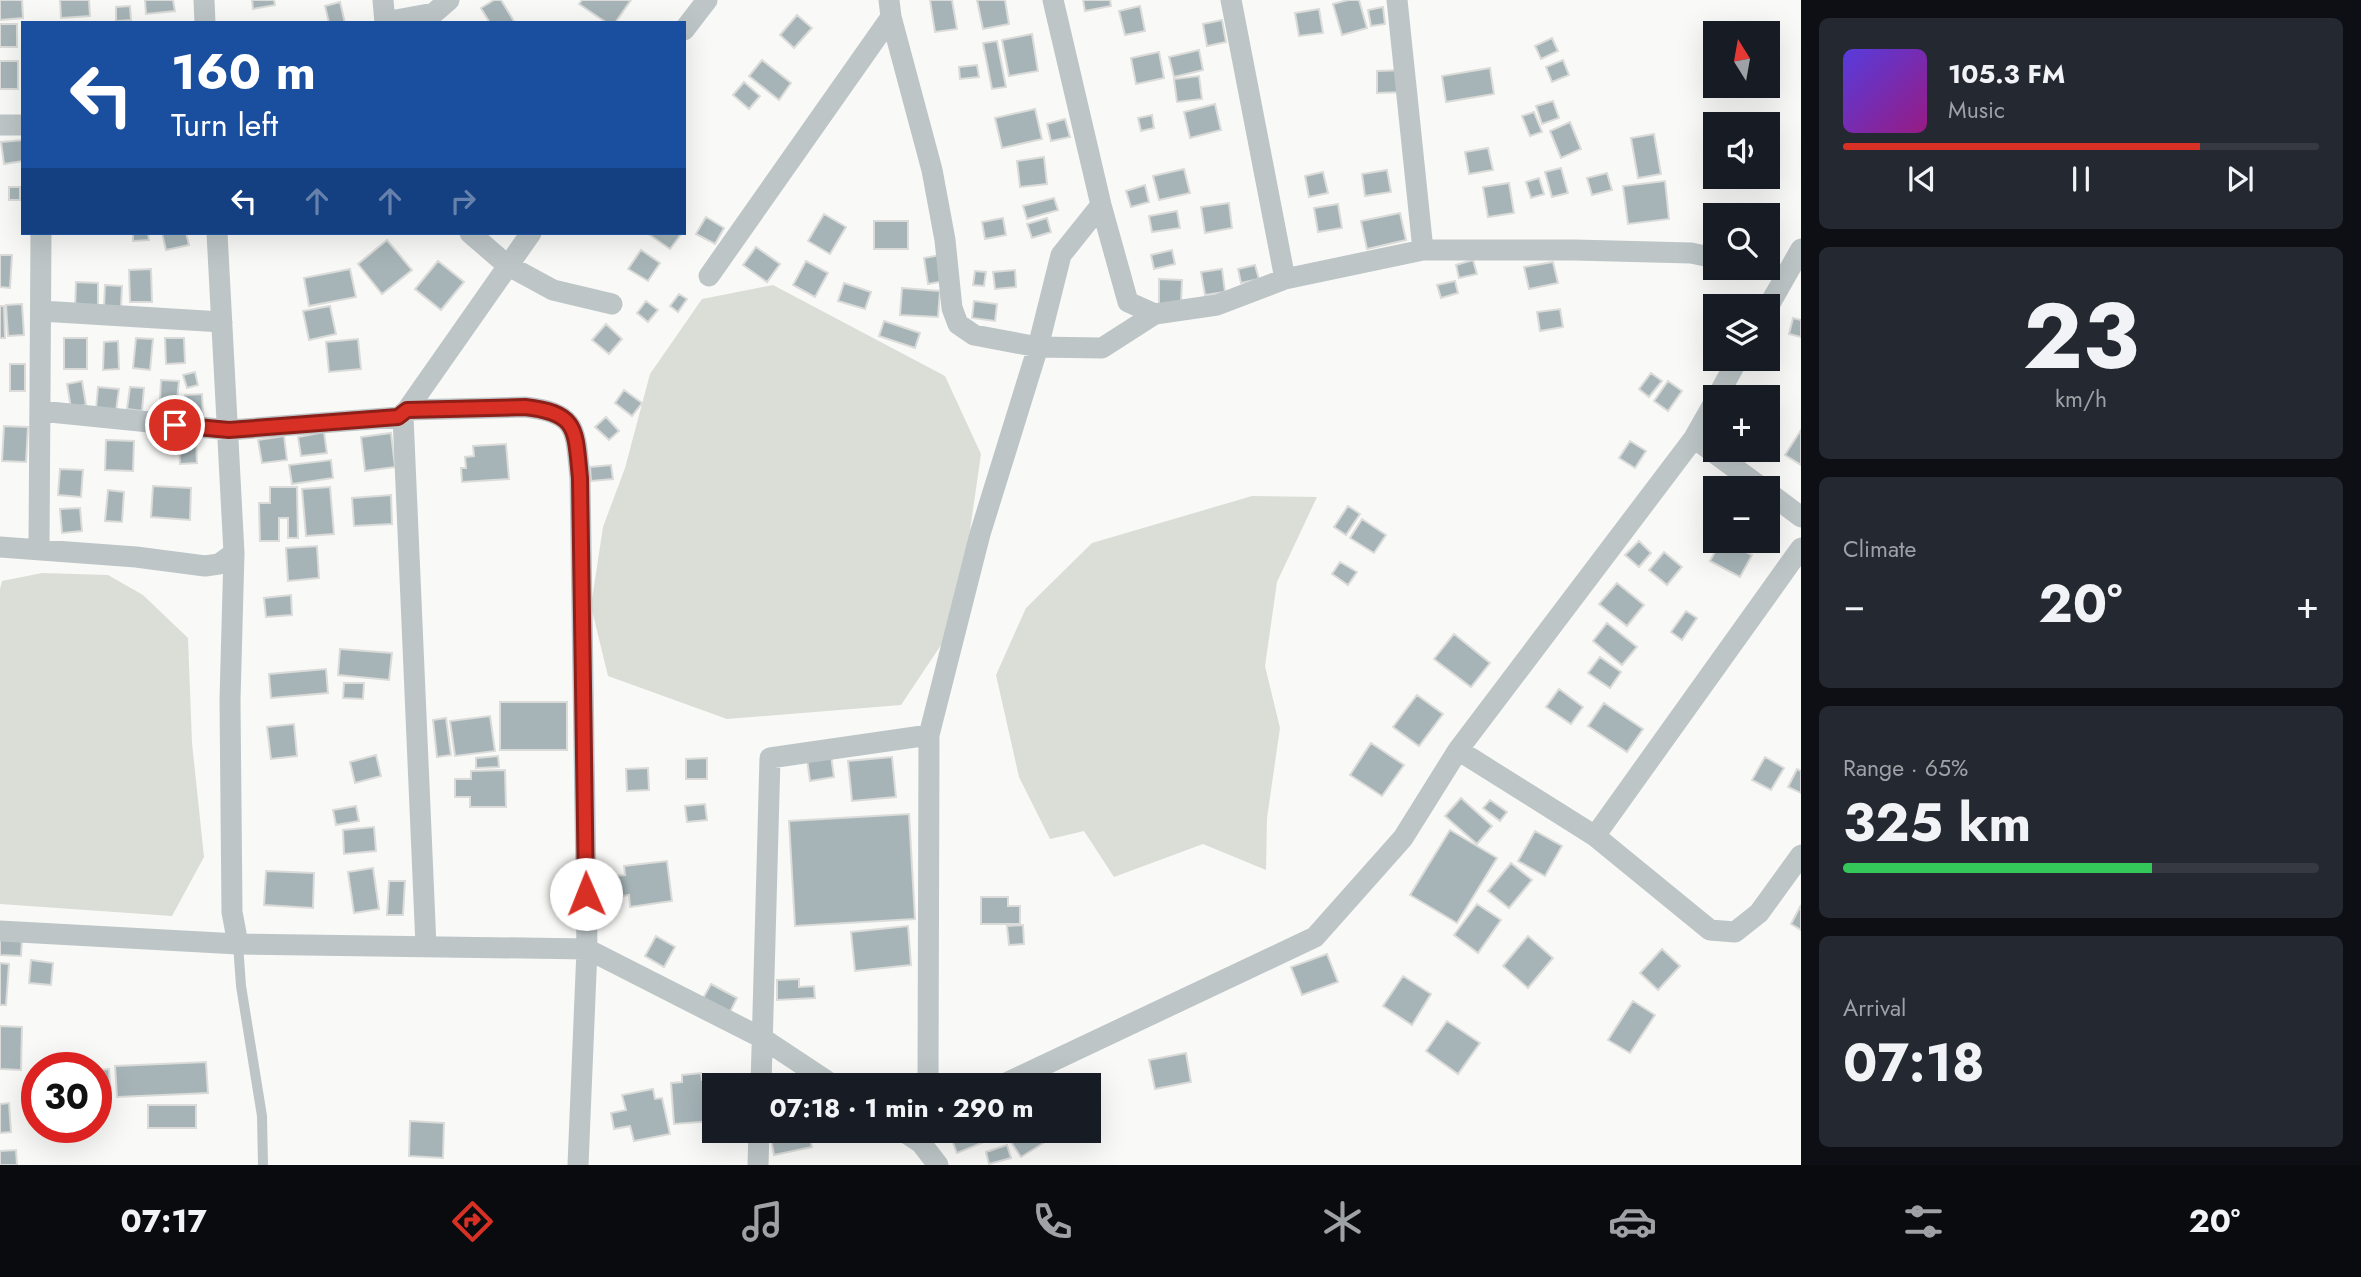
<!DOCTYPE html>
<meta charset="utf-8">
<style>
:root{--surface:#171b24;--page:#242831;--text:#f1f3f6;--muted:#9ea1a6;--line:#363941;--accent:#d93025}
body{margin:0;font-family:Jost,sans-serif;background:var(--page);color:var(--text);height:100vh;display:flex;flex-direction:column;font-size:26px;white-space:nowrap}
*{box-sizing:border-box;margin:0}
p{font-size:23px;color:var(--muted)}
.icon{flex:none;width:38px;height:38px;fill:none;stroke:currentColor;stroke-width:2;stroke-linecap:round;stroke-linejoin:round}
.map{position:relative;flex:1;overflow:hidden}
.side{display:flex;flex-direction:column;gap:18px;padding:18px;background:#0d0f14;width:560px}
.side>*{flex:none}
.banner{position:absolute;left:21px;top:21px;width:665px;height:214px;border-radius:0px;box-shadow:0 7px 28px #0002;background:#1a4fa0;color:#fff;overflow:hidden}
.needle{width:46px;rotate:349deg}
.tools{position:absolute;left:1703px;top:21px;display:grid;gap:14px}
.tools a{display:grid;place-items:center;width:77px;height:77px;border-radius:0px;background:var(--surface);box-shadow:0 7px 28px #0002;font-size:35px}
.speed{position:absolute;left:21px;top:1052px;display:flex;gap:14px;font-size:35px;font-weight:700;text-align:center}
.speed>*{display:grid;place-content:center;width:91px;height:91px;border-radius:50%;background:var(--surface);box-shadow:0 7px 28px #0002;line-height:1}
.speed .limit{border:10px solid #d22;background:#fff;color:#111}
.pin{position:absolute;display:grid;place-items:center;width:60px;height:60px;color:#fff;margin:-30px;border:4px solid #fff;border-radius:50%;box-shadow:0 2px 7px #0007}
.me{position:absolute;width:77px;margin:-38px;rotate:359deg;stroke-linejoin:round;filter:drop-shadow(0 0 5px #0008)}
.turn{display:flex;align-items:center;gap:24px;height:147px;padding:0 35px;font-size:32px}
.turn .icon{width:91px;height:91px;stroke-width:2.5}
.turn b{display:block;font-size:49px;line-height:60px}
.lanes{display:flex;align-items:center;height:66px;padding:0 35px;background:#0003;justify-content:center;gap:35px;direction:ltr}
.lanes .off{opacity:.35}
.big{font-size:52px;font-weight:700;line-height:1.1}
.side .widget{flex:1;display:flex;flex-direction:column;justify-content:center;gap:10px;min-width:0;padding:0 24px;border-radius:10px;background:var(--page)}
.side .dial{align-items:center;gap:0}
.dial b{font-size:91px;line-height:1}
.song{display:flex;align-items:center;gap:21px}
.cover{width:84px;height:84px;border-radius:10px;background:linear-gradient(135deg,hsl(250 70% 55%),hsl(310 70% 35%))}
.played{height:7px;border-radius:4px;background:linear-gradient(90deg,var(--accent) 75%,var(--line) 75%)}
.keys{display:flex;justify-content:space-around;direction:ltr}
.heat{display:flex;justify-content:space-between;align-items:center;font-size:38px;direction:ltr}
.charge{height:10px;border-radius:5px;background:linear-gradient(90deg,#34c759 65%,var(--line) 0)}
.trip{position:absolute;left:702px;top:1073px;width:399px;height:70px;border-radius:0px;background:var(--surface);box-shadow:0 7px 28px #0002;font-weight:700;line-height:70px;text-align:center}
.tabs{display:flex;height:112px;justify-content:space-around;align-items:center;background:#090b0e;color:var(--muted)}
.tabs .icon{width:49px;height:49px}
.tabs .selected{color:var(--accent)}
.tabs b{font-size:32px;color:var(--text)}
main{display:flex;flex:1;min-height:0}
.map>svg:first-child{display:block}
.green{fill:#dbded6}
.building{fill:#a6b4b7;stroke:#dbdbd9;stroke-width:2}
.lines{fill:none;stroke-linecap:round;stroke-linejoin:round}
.service{stroke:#bdc5c7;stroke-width:10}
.minor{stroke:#bdc5c7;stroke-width:21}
.route-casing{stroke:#8d1f18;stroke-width:18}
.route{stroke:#d93025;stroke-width:12}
</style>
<main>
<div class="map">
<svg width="1801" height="1165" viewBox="0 0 1801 1165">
<rect width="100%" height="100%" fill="#f9f9f7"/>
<path class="green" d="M773 285 945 376 981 454 957 621 901 705 727 719 608 676 591 606 603 527 625 468 650 374 702 299Z
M1252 496 1317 497 1277 582 1265 666 1280 728 1267 818 1266 870 1203 844 1114 877 1084 831 1050 839 1019 777 996 675 1026 608 1092 543Z
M42 573 108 575 143 595 188 638 192 743 204 857 172 916 0 904V589L2 581Z"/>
<path class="building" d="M0 0H22L23 18 0 20Z
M60 0H89L90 16 61 18Z
M145 0H173L175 11 146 14Z
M252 0H274L275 5 253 9Z
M494 0H501L515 23H490L481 8Z
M582 0H631L615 23H607L579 4Z
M930 0H952L957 29 935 32Z
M977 0H1005L1009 24 983 29Z
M1083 0H1110L1111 6 1085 11Z
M1348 0H1359L1367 28 1342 35 1333 4Z
M340 2 345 23H329L325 6Z
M130 6 131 20 116 21V7Z
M1140 6 1145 31 1125 35 1119 11Z
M1383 7 1385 24 1371 26 1368 10Z
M1319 9 1323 33 1299 36 1295 13Z
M797 15 812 28 794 48 780 35Z
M1222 20 1226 42 1207 46 1203 24Z
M0 24H17V47H0Z
M1032 34 1038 71 1009 76 1002 40Z
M1552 38 1558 51 1541 59 1535 46Z
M997 41 1006 87 992 89 983 43Z
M1199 50 1203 70 1174 77 1169 57Z
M1159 52 1164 78 1136 84 1131 58Z
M762 60 791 83 779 100 749 76Z
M1563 60 1569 75 1552 82 1546 67Z
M0 61H18V89H0Z
M977 65 979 77 960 79 959 67Z
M1490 68 1494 94 1446 102 1442 76Z
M1404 70 1405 92 1377 93V71Z
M1199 76 1202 99 1177 102 1174 79Z
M744 82 760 96 749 109 733 95Z
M1553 101 1559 118 1542 124 1536 106Z
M1215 104 1221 130 1190 138 1184 112Z
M1035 109 1042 139 1002 148 995 118Z
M1534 112 1542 132 1530 136 1522 116Z
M1152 115 1154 128 1141 131 1138 118Z
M1065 119 1070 137 1051 141 1047 124Z
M1570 122 1581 149 1561 158 1550 131Z
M1654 134 1661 174 1638 178 1631 138Z
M23 140V161L4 164 1 142Z
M1488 148 1493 170 1469 174 1465 152Z
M1044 157 1047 184 1020 187 1017 161Z
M1561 168 1568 193 1552 197 1545 172Z
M1184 169 1190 193 1159 200 1153 176Z
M1387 170 1391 192 1365 196 1362 174Z
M1323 172 1328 193 1309 197 1305 176Z
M1607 173 1612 190 1592 195 1587 178Z
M1539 178 1544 194 1531 198 1526 182Z
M1665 181 1669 219 1628 224 1623 186Z
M1509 183 1514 213 1488 217 1483 187Z
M1145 185 1149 202 1131 207 1126 191Z
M9 187H20V200H9Z
M1054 198 1058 210 1027 219 1023 206Z
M1229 203 1232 228 1205 233 1201 207Z
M1338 204 1342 228 1318 232 1314 208Z
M1177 211 1180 228 1152 232 1149 216Z
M1400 213 1406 240 1367 249 1361 221Z
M824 214 846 227 830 254 808 241Z
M706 217 724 228 715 244 696 234Z
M1003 218 1006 235 985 239 982 222Z
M1047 218 1051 232 1032 238 1027 224Z
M874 221H908V249H874Z
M133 233H148L149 240 133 241Z
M162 233H186L189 245 166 250Z
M647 233H682L670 249Z
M387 240 412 270 382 294 358 264Z
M756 247 780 264 767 282 743 265Z
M641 250 660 263 648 281 628 269Z
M1172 250 1175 264 1154 269 1151 255Z
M0 255H12L10 288 0 287Z
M940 255 944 281 928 284 924 258Z
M1473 260 1477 274 1459 278 1456 265Z
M438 261 464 282 441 310 415 289Z
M806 261 828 273 815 297 793 285Z
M1553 262 1558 283 1529 289 1524 267Z
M1255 265 1259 279 1241 283 1238 269Z
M151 269 152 302H130L129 270Z
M350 269 356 297 309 306 304 278Z
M1222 269 1225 292 1205 295 1201 272Z
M1015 270 1016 287 995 289 993 272Z
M975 271 986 272 984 286 973 285Z
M1159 279 1182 280 1181 304H1159Z
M1455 281 1458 293 1441 298 1437 285Z
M76 282 98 283V310L75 309Z
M844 283 871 292 865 309 838 301Z
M105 285 122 286 121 307 104 306Z
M902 288 940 291 938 317 900 315Z
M679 294 687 299 678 312 670 306Z
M646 301 658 310 648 322 637 313Z
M974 301 997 304 995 321 972 318Z
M22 304 24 335 8 336 6 305Z
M0 306H4L5 338H0Z
M330 306 336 334 309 340 303 311Z
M1560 309 1563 327 1540 331 1537 312Z
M1793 318 1801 320V337L1789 334Z
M884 321 920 333 915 348 879 336Z
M606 324 622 339 609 354 592 340Z
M64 338H87V369H64Z
M136 338 153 339 150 370 133 368Z
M165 338H184L185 363 166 364Z
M358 339 361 369 329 372 326 342Z
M118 341 119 369 103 370 104 342Z
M10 364H25V391H10Z
M195 372 198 385 187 388 183 375Z
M1651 373 1662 381 1649 397 1639 389Z
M161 380 179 381 177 400 160 399Z
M82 381 86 405 71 408 67 384Z
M1668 381 1682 391 1668 411 1654 401Z
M98 387 119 389 116 411 96 409Z
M130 387 144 388 142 411 127 409Z
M624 390 642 403 632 416 615 403Z
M202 394 203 415 186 416 185 395Z
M606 417 619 431 609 440 595 427Z
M4 426 28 427 26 462 2 461Z
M1801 430V465L1785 455Z
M324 432 327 453 301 456 298 437Z
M391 433 395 467 365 471 361 437Z
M284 436 287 460 262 463 258 440Z
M196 438 197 463 180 464 179 439Z
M106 440 134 441 133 471 105 470Z
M1630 441 1646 451 1635 468 1619 458Z
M506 444 509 479 462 482 461 468H466L465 457 474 456 473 446Z
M331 460 333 478 292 484 289 465Z
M611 465 613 479 591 481 590 467Z
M60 469 83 470 81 497 58 495Z
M153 486 191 488 190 520 151 517Z
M270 487H297L298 538H288V518H279V541H260L259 503H270Z
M330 487 334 534 306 536 302 489Z
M108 490 124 492 122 522 105 521Z
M391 495 392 524 354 526 352 498Z
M1348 506 1360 514 1346 535 1334 527Z
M80 508 82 531 62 533 60 509Z
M1362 519 1386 535 1374 553 1350 538Z
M1639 541 1651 553 1639 567 1625 555Z
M1721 541H1725L1752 555 1740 577 1710 561Z
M317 546 319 578 288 581 286 548Z
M1664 552 1682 567 1667 585 1649 570Z
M1340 562 1357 572 1348 585 1332 574Z
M1617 583 1644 605 1627 626 1599 604Z
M291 595 292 615 266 617 264 598Z
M1686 611 1697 618 1682 640 1671 632Z
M1607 623 1637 647 1622 665 1593 641Z
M1454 634 1490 663 1471 687 1434 659Z
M340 649 392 653 389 680 338 675Z
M1600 657 1621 672 1610 688 1588 673Z
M326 669 328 693 271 698 269 674Z
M344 683H364L363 699 343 698Z
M1559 689 1583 707 1571 724 1546 707Z
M1417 695 1443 714 1419 746 1393 727Z
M500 702H567V750H500Z
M1604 703 1643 729 1627 752 1588 726Z
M490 716 495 751 455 756 450 721Z
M446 718 451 755 437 757 433 720Z
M294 724 297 756 271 759 267 727Z
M1371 743 1404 765 1382 796 1350 775Z
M376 755 381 776 355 783 350 762Z
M498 756 499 767 476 768V758Z
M831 756 834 777 810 781 807 759Z
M892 757 896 797 852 801 848 761Z
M1765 757 1784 768 1771 790 1752 780Z
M707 758V779H686V759Z
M648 768 649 790 627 791 626 769Z
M1797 769 1801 771V793L1788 787Z
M505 770 506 807H470V797H455V779H471V771Z
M1461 798 1492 826 1477 844 1445 816Z
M1490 800 1507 812 1500 821 1483 808Z
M705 804 707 820 687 822 685 806Z
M356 806 359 821 336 825 333 810Z
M909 814 915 919 795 926 789 821Z
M374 827 376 851 344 854 343 830Z
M1450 830 1497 858 1457 923 1410 895Z
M1535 831 1562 846 1545 876 1518 861Z
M667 861 672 901 630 907 629 895 617 897 614 876 625 875 624 866Z
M1511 863 1532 880 1509 908 1488 891Z
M373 868 379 909 354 913 348 872Z
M266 871 314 873 313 908 264 905Z
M389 881H405L403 915H387Z
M981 897H1008V906H1020V924H981Z
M1477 904 1501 920 1478 953 1454 935Z
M1801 905V930L1791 924Z
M1023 925 1024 944 1009 945 1007 926Z
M908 926 911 965 855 971 851 932Z
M656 936 675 947 664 967 645 956Z
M1528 936 1553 958 1528 988 1503 966Z
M0 940H22L21 956 0 955Z
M1662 949 1680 966 1658 990 1640 973Z
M1327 954 1338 982 1302 995 1291 967Z
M31 960 53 963 51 985 29 983Z
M0 963 9 964 6 1005H0Z
M1403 976 1431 994 1412 1025 1383 1006Z
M799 979V987L814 986 815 998 777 1000V980Z
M711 984 737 998 729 1014 702 1000Z
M1633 1001 1655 1015 1630 1053 1608 1040Z
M1447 1021 1480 1043 1458 1074 1426 1051Z
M0 1026 22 1027 21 1070 0 1069Z
M1186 1053 1191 1082 1155 1089 1149 1060Z
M206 1062 208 1093 117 1097 115 1066Z
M109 1069 111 1095 96 1096V1070Z
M701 1073 702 1080 719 1078V1085H714V1121L674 1124 671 1083 682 1082V1075Z
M653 1089 655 1099 662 1098 670 1134 634 1141 630 1126 614 1129 611 1113 626 1110 622 1095Z
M9 1103 11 1132 0 1133V1104Z
M148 1105H196V1128H148Z
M410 1121 444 1123 443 1158 409 1156Z
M769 1130H808L812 1147 774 1155Z
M948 1130H979L984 1142 957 1153Z
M1003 1130H1037L1045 1142 1021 1157Z
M1007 1145 1011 1158 989 1164 986 1152Z
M16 1150 17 1165H0V1151Z"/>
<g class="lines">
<path class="service" d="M238 944 241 986 262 1116 263 1165"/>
<path class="minor" d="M204 0 205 23
M383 0 385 23
M889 0 891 17 932 170 945 240 952 308 958 324 974 335 1038 347 980 534 929 735 928 1085
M1053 0 1101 205 1128 302 1155 314 1217 305 1285 279 1423 250H1575L1691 253 1715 258
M1231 0 1285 279
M1397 0 1423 250
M385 22 434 13 449 0
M684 30 707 0
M0 125H23
M1101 205 1061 255 1038 347 1102 348 1155 314
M217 233 234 553 230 700 232 912 238 944 587 949 762 1038 833 1085
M470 233 507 265 553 290 612 304
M709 276 891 17
M1768 307 1801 249
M41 311 222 322
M1717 397 1738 359
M407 410 525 407C579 413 575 430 580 478L587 949 578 1165
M40 411 229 430 399 417 407 410 531 233
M403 416 426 946
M1694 438 1762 488
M1768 492 1801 517
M0 547 136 557 205 566 219 564 234 553
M39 550 41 233
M1458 750 1595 836 1710 930 1735 932 1759 913 1801 855
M1595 836 1801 548
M0 931 238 944
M761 1085 770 758 929 735
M1002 1085 1315 937 1403 838 1458 750 1694 438 1715 401
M901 1130 921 1143 938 1165
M758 1165 759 1130"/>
</g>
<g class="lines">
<defs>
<path id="route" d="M175 425 229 430 398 417 407 410 525 407C579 413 575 430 580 478L586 894"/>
</defs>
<use href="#route" class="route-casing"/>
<use href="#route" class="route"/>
</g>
</svg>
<div class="tools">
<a><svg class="needle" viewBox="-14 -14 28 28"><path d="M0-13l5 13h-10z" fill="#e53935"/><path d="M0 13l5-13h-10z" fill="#9ea1a6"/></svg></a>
<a><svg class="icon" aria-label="sound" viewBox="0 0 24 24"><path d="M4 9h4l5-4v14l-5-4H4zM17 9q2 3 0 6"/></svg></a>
<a><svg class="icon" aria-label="search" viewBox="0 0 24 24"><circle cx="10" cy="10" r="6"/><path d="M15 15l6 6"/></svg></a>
<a><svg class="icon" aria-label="layers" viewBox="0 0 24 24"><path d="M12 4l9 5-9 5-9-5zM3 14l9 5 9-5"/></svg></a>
<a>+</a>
<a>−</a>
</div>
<div class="speed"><div class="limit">30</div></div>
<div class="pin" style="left:175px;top:425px;background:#d93025"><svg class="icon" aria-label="arrive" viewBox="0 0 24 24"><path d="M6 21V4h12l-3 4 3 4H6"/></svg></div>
<svg class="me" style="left:586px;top:894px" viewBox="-20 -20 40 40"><circle r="19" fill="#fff"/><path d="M0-13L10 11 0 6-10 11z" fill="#d93025"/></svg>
<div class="trip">07:18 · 1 min · 290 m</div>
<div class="banner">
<div class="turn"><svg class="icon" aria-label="left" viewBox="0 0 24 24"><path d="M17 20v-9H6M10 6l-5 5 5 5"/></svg><div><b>160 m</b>Turn left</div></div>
<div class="lanes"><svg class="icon" aria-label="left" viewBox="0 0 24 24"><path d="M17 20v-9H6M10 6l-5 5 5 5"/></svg><svg class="icon off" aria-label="ahead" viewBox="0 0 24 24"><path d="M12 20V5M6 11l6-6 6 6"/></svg><svg class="icon off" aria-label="ahead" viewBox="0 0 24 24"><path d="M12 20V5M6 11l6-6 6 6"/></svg><svg class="icon off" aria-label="right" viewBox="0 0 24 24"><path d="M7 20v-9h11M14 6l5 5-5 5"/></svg></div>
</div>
</div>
<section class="side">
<div class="widget">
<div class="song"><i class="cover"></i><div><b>105.3 FM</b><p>Music</p></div></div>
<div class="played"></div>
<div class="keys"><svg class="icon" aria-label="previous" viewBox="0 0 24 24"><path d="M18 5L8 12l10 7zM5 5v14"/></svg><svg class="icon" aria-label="pause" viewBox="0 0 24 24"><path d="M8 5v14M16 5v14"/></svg><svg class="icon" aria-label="next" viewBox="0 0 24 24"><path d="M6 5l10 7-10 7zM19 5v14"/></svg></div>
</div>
<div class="widget dial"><b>23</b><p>km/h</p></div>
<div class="widget"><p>Climate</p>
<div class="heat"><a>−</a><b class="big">20°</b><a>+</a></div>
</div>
<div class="widget"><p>Range · 65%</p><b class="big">325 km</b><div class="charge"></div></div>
<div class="widget"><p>Arrival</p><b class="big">07:18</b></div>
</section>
</main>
<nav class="tabs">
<b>07:17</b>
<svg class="icon selected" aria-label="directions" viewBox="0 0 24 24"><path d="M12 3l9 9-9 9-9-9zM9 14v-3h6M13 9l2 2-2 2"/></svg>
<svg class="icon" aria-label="music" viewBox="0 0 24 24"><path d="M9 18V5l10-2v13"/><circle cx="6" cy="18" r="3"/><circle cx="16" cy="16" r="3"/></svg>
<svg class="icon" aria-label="phone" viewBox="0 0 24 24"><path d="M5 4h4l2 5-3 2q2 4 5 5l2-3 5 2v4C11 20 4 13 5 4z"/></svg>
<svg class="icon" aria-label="climate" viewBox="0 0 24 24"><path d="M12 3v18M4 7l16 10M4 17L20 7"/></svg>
<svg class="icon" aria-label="car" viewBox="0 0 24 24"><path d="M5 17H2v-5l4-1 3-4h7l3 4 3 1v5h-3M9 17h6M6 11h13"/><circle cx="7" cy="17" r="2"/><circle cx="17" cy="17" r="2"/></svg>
<svg class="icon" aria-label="filters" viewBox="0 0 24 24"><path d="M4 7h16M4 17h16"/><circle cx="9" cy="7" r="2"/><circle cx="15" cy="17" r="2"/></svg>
<b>20°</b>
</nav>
